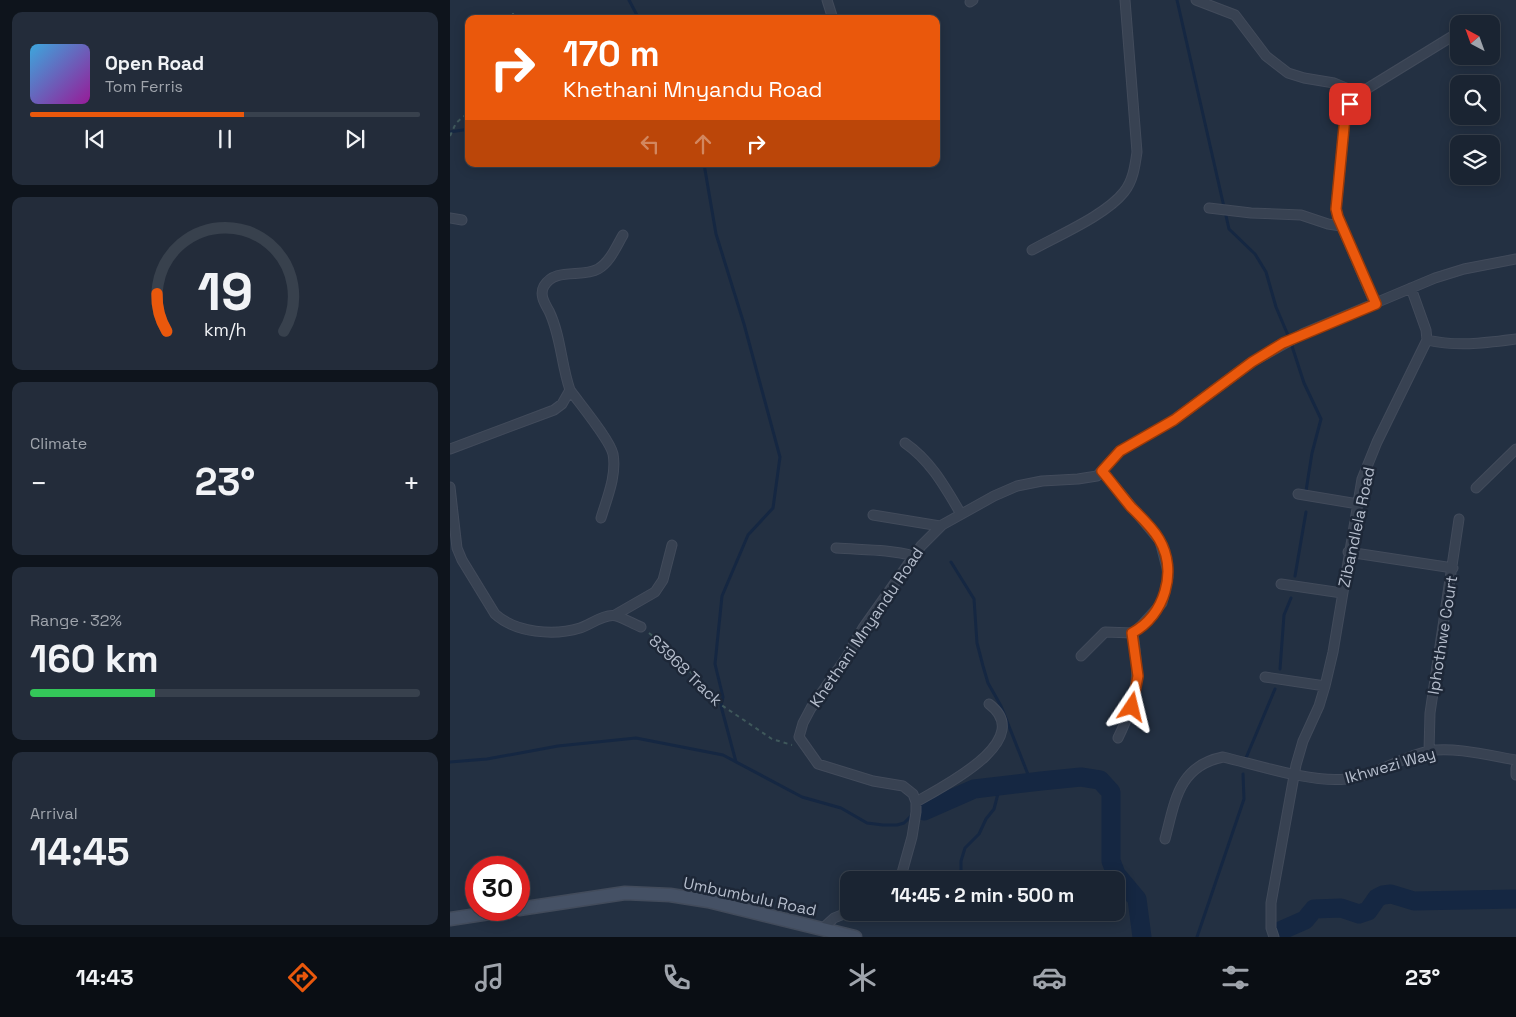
<!DOCTYPE html>
<meta charset="utf-8">
<style>
:root{--surface:#1a2432;--page:#232c3a;--text:#f1f3f6;--muted:#9fa4ac;--line:#38414d;--accent:#ea580c}
body{margin:0;font-family:"Space Grotesk",sans-serif;background:var(--page);color:var(--text);height:100vh;display:flex;flex-direction:column;font-size:19px;white-space:nowrap}
*{box-sizing:border-box;margin:0}
p{font-size:16px;color:var(--muted)}
.icon{flex:none;width:28px;height:28px;fill:none;stroke:currentColor;stroke-width:2;stroke-linecap:round;stroke-linejoin:round}
.map{position:relative;flex:1;overflow:hidden}
.panel{display:flex;flex-direction:column;gap:12px;padding:12px;background:#0e141c;width:450px}
.panel>*{flex:none}
.hud{position:absolute;left:15px;top:15px;width:475px;height:152px;border-radius:10px;box-shadow:0 2px 12px #0003,0 0 0 1px var(--line);background:#ea580c;color:#fff;overflow:hidden}
.needle{width:32px;rotate:319deg}
.controls{position:absolute;left:1000px;top:15px;display:grid;gap:10px}
.controls a{display:grid;place-items:center;width:50px;height:50px;border-radius:10px;background:var(--surface);box-shadow:0 2px 12px #0003,0 0 0 1px var(--line);font-size:25px}
.speed{position:absolute;left:15px;top:856px;display:flex;gap:10px;font-size:25px;font-weight:700;text-align:center}
.speed>*{display:grid;place-content:center;width:65px;height:65px;border-radius:50%;background:var(--surface);box-shadow:0 2px 12px #0003,0 0 0 1px var(--line);line-height:1}
.speed .limit{border:8px solid #d22;background:#fff;color:#111}
.pin{position:absolute;display:grid;place-items:center;width:42px;height:42px;color:#fff;margin:-21px;border-radius:10px;box-shadow:0 2px 8px #0006}
.me{position:absolute;width:55px;margin:-28px;rotate:10deg;stroke-linejoin:round;filter:drop-shadow(0 0 4px #0008)}
.turn{display:flex;align-items:center;gap:18px;height:105px;padding:0 15px;font-size:22px}
.turn .icon{width:65px;height:65px;stroke-width:2.5}
.turn b{display:block;font-size:35px;line-height:42px}
.lanes{display:flex;align-items:center;height:48px;padding:0 15px;background:#0003;justify-content:center;gap:25px;direction:ltr}
.lanes .off{opacity:.35}
.big{font-size:38px;font-weight:600;line-height:1.1}
.panel .tile{flex:1;display:flex;flex-direction:column;justify-content:center;gap:8px;min-width:0;padding:0 18px;border-radius:10px;background:var(--page)}
.panel .dial{align-items:center;gap:0}
.dial svg{height:130px;overflow:visible;fill:none;stroke:var(--line);stroke-width:7;stroke-linecap:round;text-anchor:middle}
.dial text{fill:var(--text);stroke:none}
.song{display:flex;align-items:center;gap:15px}
.cover{width:60px;height:60px;border-radius:8px;background:linear-gradient(135deg,hsl(200 70% 55%),hsl(300 70% 35%))}
.played{height:5px;border-radius:2px;background:linear-gradient(90deg,var(--accent) 55%,var(--line) 55%)}
.keys{display:flex;justify-content:space-around;direction:ltr}
.heat{display:flex;justify-content:space-between;align-items:center;font-size:28px;direction:ltr}
.charge{height:8px;border-radius:4px;background:linear-gradient(90deg,#34c759 32%,var(--line) 0)}
.trip{position:absolute;left:390px;top:871px;width:285px;height:50px;border-radius:10px;background:var(--surface);box-shadow:0 2px 12px #0003,0 0 0 1px var(--line);font-weight:600;line-height:50px;text-align:center}
.tab-bar{display:flex;height:80px;justify-content:space-around;align-items:center;background:#0a0e14;color:var(--muted)}
.tab-bar .icon{width:35px;height:35px}
.tab-bar .active{color:var(--accent)}
.tab-bar b{font-size:22px;color:var(--text)}
main{display:flex;flex:1;min-height:0}
.map>svg:first-child{display:block}
.lines{fill:none;stroke-linecap:round;stroke-linejoin:round}
.stream{stroke:#152742;stroke-width:3}
.river{stroke:#152742;stroke-width:19}
.street-casing{stroke:#424b5b;stroke-width:11}
.secondary-casing{stroke:#424b5b;stroke-width:15}
.path{stroke:#3f585b;stroke-width:2;stroke-dasharray:4 4;stroke-linecap:butt}
.street{stroke:#384252;stroke-width:9}
.secondary{stroke:#455165;stroke-width:12}
.route-casing{stroke:#983908;stroke-width:12}
.route{stroke:#ea580c;stroke-width:9}
.labels{text-anchor:middle;stroke-width:5;stroke-linejoin:round;paint-order:stroke}
.street-label{font-size:16px;fill:#b5bdcc;stroke:#1d2737}
</style>
<main>
<section class="panel">
<div class="tile">
<div class="song"><i class="cover"></i><div><b>Open Road</b><p>Tom Ferris</p></div></div>
<div class="played"></div>
<div class="keys"><svg class="icon" aria-label="previous" viewBox="0 0 24 24"><path d="M18 5L8 12l10 7zM5 5v14"/></svg><svg class="icon" aria-label="pause" viewBox="0 0 24 24"><path d="M8 5v14M16 5v14"/></svg><svg class="icon" aria-label="next" viewBox="0 0 24 24"><path d="M6 5l10 7-10 7zM19 5v14"/></svg></div>
</div>
<div class="tile dial"><svg viewBox="0 0 100 80">
<path d="M14 69A42 42 0 1 1 86 69"/>
<path d="M14 69A42 42 0 0 1 8 46" stroke="#ea580c"/>
<text x="50" y="56" font-size="32" font-weight="700">19</text>
<text x="50" y="72" font-size="11">km/h</text>
</svg></div>
<div class="tile"><p>Climate</p>
<div class="heat"><a>−</a><b class="big">23°</b><a>+</a></div>
</div>
<div class="tile"><p>Range · 32%</p><b class="big">160 km</b><div class="charge"></div></div>
<div class="tile"><p>Arrival</p><b class="big">14:45</b></div>
</section>
<div class="map">
<svg width="1066" height="937" viewBox="0 0 1066 937">
<rect width="100%" height="100%" fill="#233042"/>
<g class="lines">
<path class="stream" d="M179 0 189 19
M727 0 779 229 805 254 816 272 826 307 840 340 854 383 871 419 862 453 856 491
M0 132 19 129
M254 164 266 234 294 324 330 457 323 508 298 535 272 596 265 664 273 697 271 706 286 762
M501 562 524 599 527 643 533 666 538 683 551 706 581 782
M845 576 856 512
M830 669 834 615 841 598
M796 758 825 689
M0 762 37 759 108 746 186 738 273 755 352 797 391 808 417 823 433 825H447L454 823 462 815
M511 880V861L515 848 529 834 536 819 544 809 550 786
M510 917V912
M747 937 794 799 793 774"/>
<path class="river" d="M474 811 524 789 591 781 631 777 650 780 661 792V861L666 874 687 899 692 937
M830 931 855 920 864 909 891 908 909 914 918 911 927 898 933 895 941 894 964 901 1066 899"/>
<defs>
<path id="street" d="M377 0 383 19
M746 0 785 15 816 56 838 73 854 78 884 83 896 88 907 96
M520 2 523 0
M759 208 801 213 851 215 878 224 891 226
M0 218 12 220
M582 250C609 235 656 215 674 192 683 181 685 166 687 152L675 0
M925 304 888 217 886 209 895 117 900 104 910 93 1006 34
M977 340C1008 347 1035 343 1066 339
M120 390C130 404 160 440 163 454 167 475 157 498 151 518
M455 443C481 461 495 487 511 514
M0 449 104 410 112 404 120 390C111 364 111 336 99 311 95 304 89 295 94 286 105 267 132 278 148 269 160 262 166 247 173 235
M0 487 7 548 12 560 45 614C66 633 104 636 130 628 140 625 155 613 166 616 174 618 183 624 191 627
M1026 488 1066 449
M848 494 908 504
M423 515 490 526
M386 548C413 550 438 549 464 556
M898 552 1003 568
M831 584 892 593
M165 615 205 592 213 580 222 545
M631 656 655 632 683 633 691 626 712 603 718 577 717 568 710 541 652 471
M815 677 875 686
M668 738C688 697 690 678 683 633
M979 751 980 713 1009 519
M1066 768V775
M466 802C492 787 587 740 539 704
M715 839C725 802 728 766 773 757 807 765 862 783 896 779 925 776 951 757 979 751 1002 746 1042 756 1066 760
M450 880 462 837 466 812V802L463 794 453 786 423 781 368 764 349 737 353 723 361 708 396 658 413 628 471 546 492 525 544 496 567 486 592 481 628 479 647 476 670 451 724 420 802 362 854 333 985 278 1014 269 1066 259
M372 929 384 918 399 912
M824 937 821 928V903L846 765 853 741 869 706 875 686 883 652 912 479 927 442 977 340 976 330 961 288"/>
<path id="secondary" d="M69 909 175 893 220 895 258 901 405 937
M0 919 60 910"/>
</defs>
<use href="#street" class="street-casing"/>
<use href="#secondary" class="secondary-casing"/>
<path class="path" d="M63 13V19
M0 136 6 123 19 112
M199 633 226 656 245 677 258 696 322 739 342 745"/>
<use href="#street" class="street"/>
<use href="#secondary" class="secondary"/>
</g>
<g class="lines">
<defs>
<path id="route" d="M682 707 688 676 682 633C715 615 728 571 709 539 702 527 691 517 681 507 671 495 662 483 652 471L670 451 724 420 802 362 833 343 926 304 888 217 886 209 895 117 900 104"/>
</defs>
<use href="#route" class="route-casing"/>
<use href="#route" class="route"/>
</g>
<g class="labels">
<g class="street-label">
<text transform="translate(906 527) rotate(-78)" y="6">Zibandlela Road</text>
<text transform="translate(416 627) rotate(-56)" y="6">Khethani Mnyandu Road</text>
<text transform="translate(992 635) rotate(-81)" y="6">Iphothwe Court</text>
<text transform="translate(236 670) rotate(44)" y="6">83968 Track</text>
<text transform="translate(940 765) rotate(-16)" y="6">Ikhwezi Way</text>
<text transform="translate(300 896) rotate(12)" y="6">Umbumbulu Road</text>
</g>
</g>
</svg>
<div class="controls">
<a><svg class="needle" viewBox="-14 -14 28 28"><path d="M0-13l5 13h-10z" fill="#e53935"/><path d="M0 13l5-13h-10z" fill="#9fa4ac"/></svg></a>
<a><svg class="icon" aria-label="search" viewBox="0 0 24 24"><circle cx="10" cy="10" r="6"/><path d="M15 15l6 6"/></svg></a>
<a><svg class="icon" aria-label="layers" viewBox="0 0 24 24"><path d="M12 4l9 5-9 5-9-5zM3 14l9 5 9-5"/></svg></a>
</div>
<div class="speed"><div class="limit">30</div></div>
<div class="pin" style="left:900px;top:104px;background:#d93025"><svg class="icon" aria-label="arrive" viewBox="0 0 24 24"><path d="M6 21V4h12l-3 4 3 4H6"/></svg></div>
<svg class="me" style="left:682px;top:707px" viewBox="-20 -20 40 40"><path d="M0-17L14 15 0 8-14 15z" fill="#ea580c" stroke="#fff" stroke-width="4"/></svg>
<div class="trip">14:45 · 2 min · 500 m</div>
<div class="hud">
<div class="turn"><svg class="icon" aria-label="right" viewBox="0 0 24 24"><path d="M7 20v-9h11M14 6l5 5-5 5"/></svg><div><b>170 m</b>Khethani Mnyandu Road</div></div>
<div class="lanes"><svg class="icon off" aria-label="left" viewBox="0 0 24 24"><path d="M17 20v-9H6M10 6l-5 5 5 5"/></svg><svg class="icon off" aria-label="ahead" viewBox="0 0 24 24"><path d="M12 20V5M6 11l6-6 6 6"/></svg><svg class="icon" aria-label="right" viewBox="0 0 24 24"><path d="M7 20v-9h11M14 6l5 5-5 5"/></svg></div>
</div>
</div>
</main>
<nav class="tab-bar">
<b>14:43</b>
<svg class="icon active" aria-label="directions" viewBox="0 0 24 24"><path d="M12 3l9 9-9 9-9-9zM9 14v-3h6M13 9l2 2-2 2"/></svg>
<svg class="icon" aria-label="music" viewBox="0 0 24 24"><path d="M9 18V5l10-2v13"/><circle cx="6" cy="18" r="3"/><circle cx="16" cy="16" r="3"/></svg>
<svg class="icon" aria-label="phone" viewBox="0 0 24 24"><path d="M5 4h4l2 5-3 2q2 4 5 5l2-3 5 2v4C11 20 4 13 5 4z"/></svg>
<svg class="icon" aria-label="climate" viewBox="0 0 24 24"><path d="M12 3v18M4 7l16 10M4 17L20 7"/></svg>
<svg class="icon" aria-label="car" viewBox="0 0 24 24"><path d="M5 17H2v-5l4-1 3-4h7l3 4 3 1v5h-3M9 17h6M6 11h13"/><circle cx="7" cy="17" r="2"/><circle cx="17" cy="17" r="2"/></svg>
<svg class="icon" aria-label="filters" viewBox="0 0 24 24"><path d="M4 7h16M4 17h16"/><circle cx="9" cy="7" r="2"/><circle cx="15" cy="17" r="2"/></svg>
<b>23°</b>
</nav>
